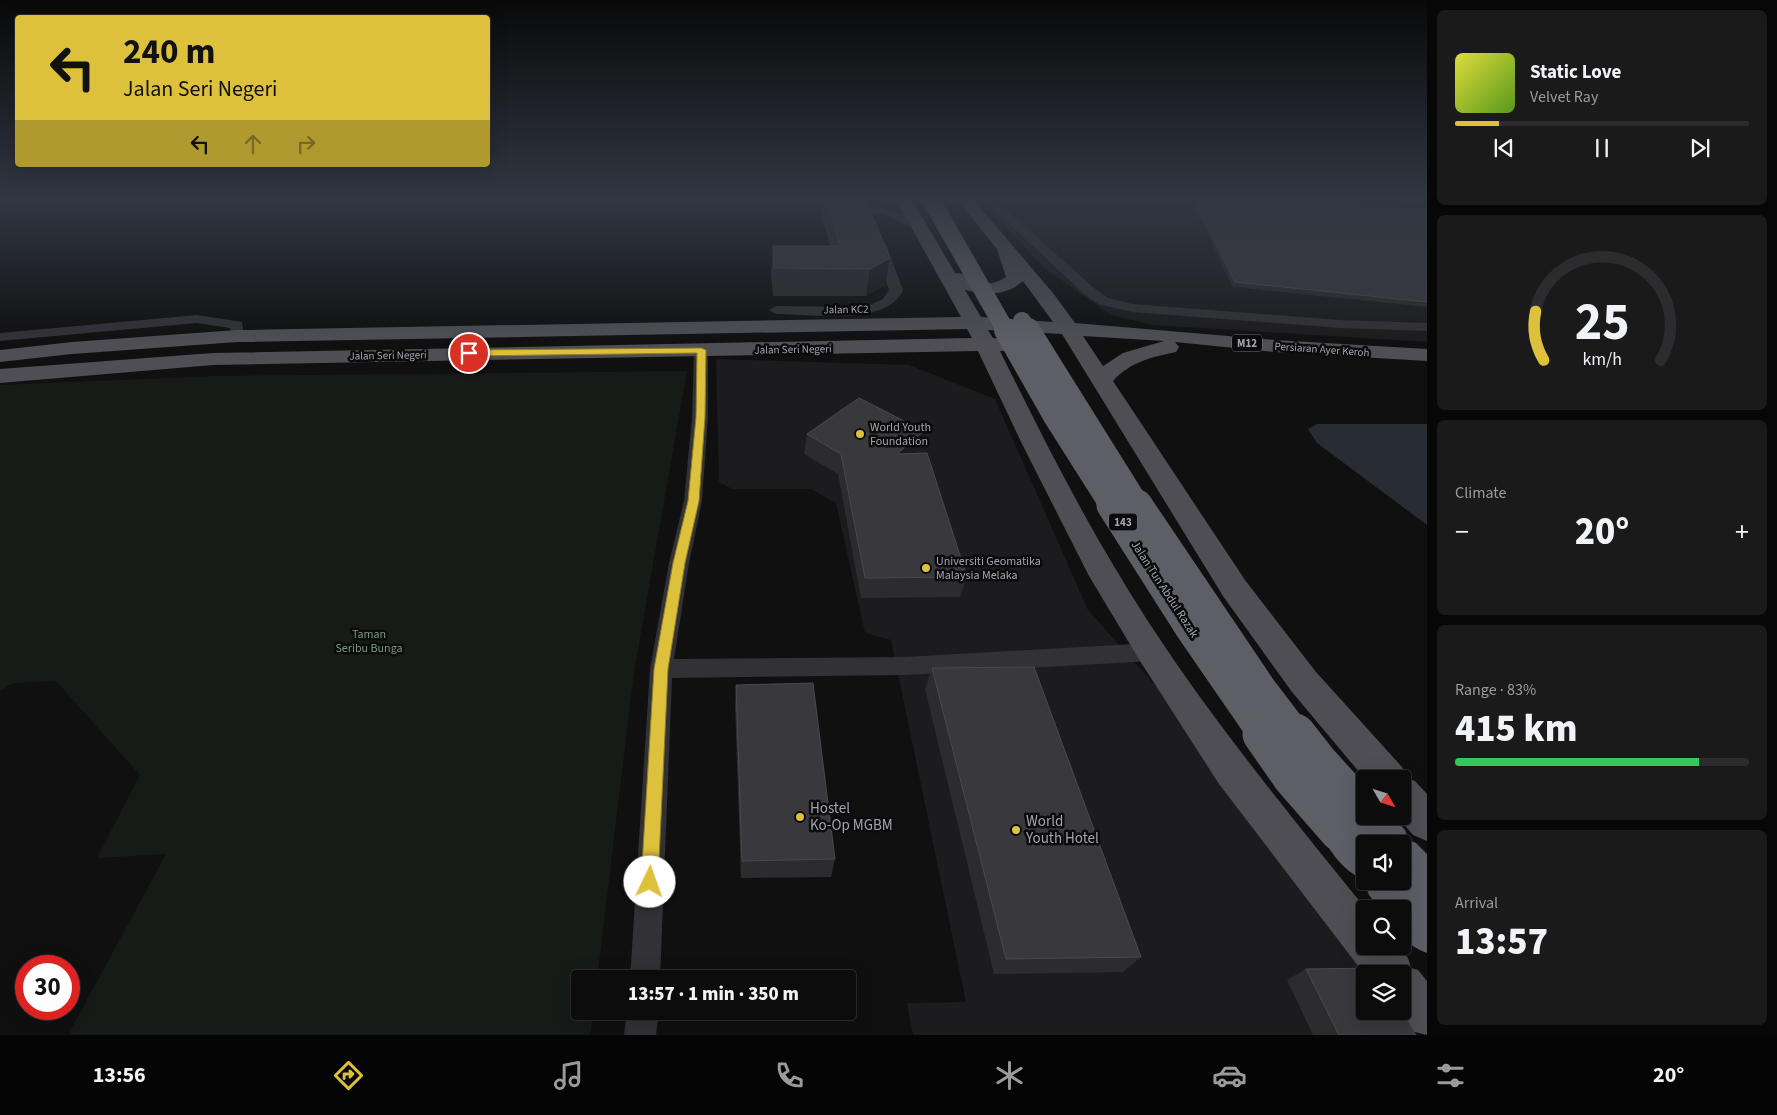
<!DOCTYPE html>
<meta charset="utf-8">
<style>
:root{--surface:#0c0c0d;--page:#1a1a1b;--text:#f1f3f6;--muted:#9a9b9d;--line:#2c2c2e;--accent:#ddc13c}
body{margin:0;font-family:"Source Sans 3",sans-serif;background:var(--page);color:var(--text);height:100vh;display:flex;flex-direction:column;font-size:19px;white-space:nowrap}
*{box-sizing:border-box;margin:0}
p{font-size:16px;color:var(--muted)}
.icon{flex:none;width:28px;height:28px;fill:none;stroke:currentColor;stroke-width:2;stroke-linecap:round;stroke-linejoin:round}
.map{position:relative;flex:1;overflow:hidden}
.side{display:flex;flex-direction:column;gap:10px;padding:10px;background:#070707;width:350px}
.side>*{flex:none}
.banner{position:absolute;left:15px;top:15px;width:475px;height:152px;border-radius:5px;box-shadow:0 5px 20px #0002,0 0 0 1px var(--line);background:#ddc13c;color:#111;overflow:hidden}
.needle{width:32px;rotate:129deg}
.controls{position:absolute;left:1356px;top:770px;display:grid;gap:10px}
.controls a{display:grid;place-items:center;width:55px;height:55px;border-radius:5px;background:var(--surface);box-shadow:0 5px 20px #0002,0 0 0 1px var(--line);font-size:25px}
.speed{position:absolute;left:15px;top:955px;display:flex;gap:10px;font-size:25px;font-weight:700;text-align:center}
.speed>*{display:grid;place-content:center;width:65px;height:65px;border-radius:50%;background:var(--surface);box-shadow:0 5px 20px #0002,0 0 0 1px var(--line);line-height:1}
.speed .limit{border:8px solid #d22;background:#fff;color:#111}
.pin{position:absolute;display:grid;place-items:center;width:42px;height:42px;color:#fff;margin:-21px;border:2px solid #fff;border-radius:50%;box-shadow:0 1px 5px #0007}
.me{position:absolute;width:55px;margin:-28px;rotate:3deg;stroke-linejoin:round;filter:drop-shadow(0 0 4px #0008)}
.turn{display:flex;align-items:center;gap:18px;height:105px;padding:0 25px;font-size:22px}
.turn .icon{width:65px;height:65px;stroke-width:2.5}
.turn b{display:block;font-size:35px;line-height:42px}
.lanes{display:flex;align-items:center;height:48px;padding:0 25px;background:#0003;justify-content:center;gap:25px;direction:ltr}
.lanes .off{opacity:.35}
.big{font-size:38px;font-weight:800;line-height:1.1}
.side .card{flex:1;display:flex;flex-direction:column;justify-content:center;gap:8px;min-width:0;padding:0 18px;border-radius:8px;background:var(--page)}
.side .dial{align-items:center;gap:0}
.dial svg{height:130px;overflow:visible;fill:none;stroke:var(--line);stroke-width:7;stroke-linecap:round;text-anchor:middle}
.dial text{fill:var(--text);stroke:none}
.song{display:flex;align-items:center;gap:15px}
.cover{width:60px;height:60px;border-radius:8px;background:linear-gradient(135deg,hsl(60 70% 55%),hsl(90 70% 35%))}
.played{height:5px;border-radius:2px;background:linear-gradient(90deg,var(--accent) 15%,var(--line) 15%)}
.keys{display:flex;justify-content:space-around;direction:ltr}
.heat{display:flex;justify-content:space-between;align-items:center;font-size:28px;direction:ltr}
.charge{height:8px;border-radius:4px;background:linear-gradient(90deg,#34c759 83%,var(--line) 0)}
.trip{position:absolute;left:571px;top:970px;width:285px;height:50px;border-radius:5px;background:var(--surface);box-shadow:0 5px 20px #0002,0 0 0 1px var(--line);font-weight:800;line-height:50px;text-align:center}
.tabs{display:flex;height:80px;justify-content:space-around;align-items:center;background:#050505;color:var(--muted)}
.tabs .icon{width:35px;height:35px}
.tabs .current{color:var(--accent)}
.tabs b{font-size:22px;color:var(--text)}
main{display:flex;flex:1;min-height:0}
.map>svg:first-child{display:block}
.built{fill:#1c1c1e}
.green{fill:#171b18}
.water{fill:#282c33}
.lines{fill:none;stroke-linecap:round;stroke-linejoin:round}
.street{fill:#313136;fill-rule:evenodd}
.primary{fill:#4e4e54;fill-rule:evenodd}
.highway{fill:#5e5f66;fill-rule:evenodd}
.highway-bridge-far3{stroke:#5e5f66;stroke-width:18}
.highway-bridge-far2{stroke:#5e5f66;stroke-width:24}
.highway-bridge-far1{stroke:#5e5f66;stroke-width:31}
.highway-bridge{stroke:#5e5f66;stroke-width:41}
.wall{fill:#2c2c2f}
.shaded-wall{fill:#1b1b1d}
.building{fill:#39393d;stroke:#494a4f}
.route{fill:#ddc13c;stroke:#907d27}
.poi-dot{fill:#ddc13c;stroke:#0b0b0c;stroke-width:2}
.labels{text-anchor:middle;stroke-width:5;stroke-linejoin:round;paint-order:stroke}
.far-street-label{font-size:11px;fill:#a2a4b0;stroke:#0b0b0c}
.shield{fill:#0b0b0c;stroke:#75767f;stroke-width:1}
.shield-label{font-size:11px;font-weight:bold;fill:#a2a4b0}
.poi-label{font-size:12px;fill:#a2a4b0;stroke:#0b0b0c;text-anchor:start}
.street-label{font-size:12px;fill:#a2a4b0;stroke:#0b0b0c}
.park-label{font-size:12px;fill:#7b9a82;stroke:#0b0b0c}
.near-poi-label{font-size:15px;fill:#a2a4b0;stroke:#0b0b0c;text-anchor:start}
</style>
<main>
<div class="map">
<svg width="1427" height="1035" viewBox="0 0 1427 1035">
<rect width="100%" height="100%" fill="#101011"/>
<path class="built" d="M979 198H1427V342L1153 325 1111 315 1044 268Z
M716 359 909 365 995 399 1088 610 1154 684 1368 968 1365 974V1011L1398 1035H913L907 1003 966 1002 891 640 865 633 836 503 811 489H732L719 482Z"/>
<path class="green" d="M687 371 634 672 597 979H580V1011H593L590 1035H68L166 854 97 858 140 775 56 681 13 683 0 691V385L215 376Z"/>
<path class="water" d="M1317 424H1427V525L1317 443 1308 429Z"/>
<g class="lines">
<path class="street" d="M982 198H993L1094 288 1108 298 1132 304 1340 320 1427 323V331L1340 328 1132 312 1098 304 1084 294Z
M863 204 895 211 927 228 921 231 917 230 888 216 859 209 858 207Z
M880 241 886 245 903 290C887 327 810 314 776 314L769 310 776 306 866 307 883 299 889 290 874 245Z
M197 315 242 322 244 336 237 340 232 339 230 328 197 323 0 341V333Z
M701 346 708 350V417L702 501 689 563 674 659 905 657 1151 643 1159 646 1162 652 1159 658 1151 661 905 675 672 678 660 979H630L650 669 669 563 684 501 692 417 694 350Z
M627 1011H659L656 1035H624Z"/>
<path class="primary" d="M895 198H911L955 273C974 273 982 293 1006 277L997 249 956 198H972L1053 293 1075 323 1275 340 1427 349V361L1275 352 1175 342 1179 347 1176 352C1152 357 1130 362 1113 381L1245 580 1316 672 1402 767 1407 778 1415 781 1427 794V841L1413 835 1397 816H1402V779H1365L1292 692 1223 596 1062 334 988 330 993 338 1045 341 1049 345 1045 349 1000 351C1036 424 1073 498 1115 568 1187 690 1277 799 1366 909L1365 946H1397L1408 958 1411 968 1418 970 1427 981V1035L1411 1031 1394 1011H1402V974L1365 975 1219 784 1140 661 1089 576 1022 444 978 351 213 365 0 383V369L213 353 972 338 967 329 237 342 72 354 0 362V350L72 342 237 330 961 317ZM1023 281 1053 322 981 317 965 290C985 295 1006 296 1023 281ZM1083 336 1164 341 1123 353 1103 366Z"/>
<path class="highway" d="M1365 798V816H1392L1405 830 1409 840 1416 843 1427 854V953C1400 942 1402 935 1402 909H1380L1369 895 1363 879C1343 871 1329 851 1320 831L1326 817 1340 812 1347 815 1352 803ZM1365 844H1402V881H1365Z"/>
<path class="highway-bridge-far3" d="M930 198 1006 331
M1022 321 1028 331"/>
<path class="highway-bridge-far2" d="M1006 330 1055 416 1112 506
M1028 330 1138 506"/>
<path class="highway-bridge-far1" d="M1112 505 1191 629 1264 735
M1137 505 1261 689 1296 735"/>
<path class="highway-bridge" d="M1263 734 1293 777 1340 831
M1295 734 1317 762 1364 814"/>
</g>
<path class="wall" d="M824 198H865L885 285 866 296H773L771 272 773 246H830L822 217Z
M1190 198H1281L1427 212V307L1233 287Z
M924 431 919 450 915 454 967 577 960 597 861 598 838 474 804 454 807 434Z
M932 668 1141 957 1123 972 994 974 925 689Z
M736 685 835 859 831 877 741 878 735 705Z
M1306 969 1416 1035H1313L1287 980Z"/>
<path class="shaded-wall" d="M890 258 885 285 866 296 870 269Z
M924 431 919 450 893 473 897 454Z"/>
<path class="building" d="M826 198H865L890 258 870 269 774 268 773 246H840Z
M1194 198H1281L1426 210 1427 212V302L1235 282Z
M859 398 924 431 897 454 927 453 967 577 865 578 841 454 807 434Z
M1034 667 1141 957 1006 959 932 668Z
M813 683 835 859 742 861 736 685Z
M1379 968 1382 974H1365V1011H1402V1010L1416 1035H1339L1306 969Z"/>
<linearGradient id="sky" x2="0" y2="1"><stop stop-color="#090909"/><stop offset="0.58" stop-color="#313743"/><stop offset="1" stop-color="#313743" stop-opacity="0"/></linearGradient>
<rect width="1427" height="343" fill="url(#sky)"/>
<path class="route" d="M701 348 706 350 705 417 699 501 685 563 668 669 658 882 656 888 650 890 644 888 641 882 654 669 673 563 688 501 696 417 697 353 469 356 464 353 469 350Z"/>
<g class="poi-dot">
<circle cx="860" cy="434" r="5"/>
<circle cx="926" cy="568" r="5"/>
<circle cx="800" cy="817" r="5"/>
<circle cx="1016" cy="830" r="5"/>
</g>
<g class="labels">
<g class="far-street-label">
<text transform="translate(846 309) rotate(-1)" y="4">Jalan KC2</text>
<text transform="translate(793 349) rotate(-1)" y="4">Jalan Seri Negeri</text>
<text transform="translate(1322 349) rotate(4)" y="4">Persiaran Ayer Keroh</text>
<text transform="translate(388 355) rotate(-1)" y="4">Jalan Seri Negeri</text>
</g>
<g class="shield">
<rect x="1232" y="334.5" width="30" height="17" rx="4"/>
<rect x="1109" y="513.5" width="28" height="17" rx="4"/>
</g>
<g class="shield-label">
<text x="1247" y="347">M12</text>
<text x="1123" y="526">143</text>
</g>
<g class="poi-label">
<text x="870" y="431">World Youth<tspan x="870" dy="14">Foundation</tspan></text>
<text x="936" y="565">Universiti Geomatika<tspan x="936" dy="14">Malaysia Melaka</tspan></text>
</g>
<g class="street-label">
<text transform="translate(1165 589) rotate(57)" y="4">Jalan Tun Abdul Razak</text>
</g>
<g class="park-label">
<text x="369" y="638">Taman<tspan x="369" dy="14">Seribu Bunga</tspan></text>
</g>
<g class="near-poi-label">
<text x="810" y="813">Hostel<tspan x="810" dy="17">Ko-Op MGBM</tspan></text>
<text x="1026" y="826">World<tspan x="1026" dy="17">Youth Hotel</tspan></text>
</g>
</g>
</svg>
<div class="controls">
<a><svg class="needle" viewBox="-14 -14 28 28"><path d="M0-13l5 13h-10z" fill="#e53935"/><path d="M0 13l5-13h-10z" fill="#9a9b9d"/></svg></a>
<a><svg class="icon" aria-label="sound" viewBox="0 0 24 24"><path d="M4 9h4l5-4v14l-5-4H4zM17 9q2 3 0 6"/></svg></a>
<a><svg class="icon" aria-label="search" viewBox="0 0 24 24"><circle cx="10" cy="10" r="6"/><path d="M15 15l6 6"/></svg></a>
<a><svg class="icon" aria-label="layers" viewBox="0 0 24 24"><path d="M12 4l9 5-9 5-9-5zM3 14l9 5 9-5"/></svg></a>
</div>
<div class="speed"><div class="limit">30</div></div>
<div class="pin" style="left:469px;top:353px;background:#d93025"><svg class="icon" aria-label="arrive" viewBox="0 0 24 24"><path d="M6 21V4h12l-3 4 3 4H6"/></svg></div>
<svg class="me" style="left:650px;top:882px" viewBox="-20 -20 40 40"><circle r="19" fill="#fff"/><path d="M0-13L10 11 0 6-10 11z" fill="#ddc13c"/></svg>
<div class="trip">13:57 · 1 min · 350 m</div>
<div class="banner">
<div class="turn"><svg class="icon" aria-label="left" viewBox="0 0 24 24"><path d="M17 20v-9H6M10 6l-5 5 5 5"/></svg><div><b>240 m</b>Jalan Seri Negeri</div></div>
<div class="lanes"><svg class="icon" aria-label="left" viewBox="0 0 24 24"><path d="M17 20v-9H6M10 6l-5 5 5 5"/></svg><svg class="icon off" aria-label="ahead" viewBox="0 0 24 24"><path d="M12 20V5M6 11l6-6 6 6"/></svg><svg class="icon off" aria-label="right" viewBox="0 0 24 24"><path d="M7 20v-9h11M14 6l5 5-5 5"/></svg></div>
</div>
</div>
<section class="side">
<div class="card">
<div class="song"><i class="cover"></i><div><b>Static Love</b><p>Velvet Ray</p></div></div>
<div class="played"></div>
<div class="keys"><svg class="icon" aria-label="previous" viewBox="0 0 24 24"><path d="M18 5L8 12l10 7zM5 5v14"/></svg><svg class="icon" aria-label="pause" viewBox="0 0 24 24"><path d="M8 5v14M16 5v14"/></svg><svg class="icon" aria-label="next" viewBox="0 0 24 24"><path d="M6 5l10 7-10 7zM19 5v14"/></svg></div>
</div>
<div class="card dial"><svg viewBox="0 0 100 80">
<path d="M14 69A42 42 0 1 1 86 69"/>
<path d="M14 69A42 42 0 0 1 9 39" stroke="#ddc13c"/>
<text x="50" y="56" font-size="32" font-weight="700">25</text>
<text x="50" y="72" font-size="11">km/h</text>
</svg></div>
<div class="card"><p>Climate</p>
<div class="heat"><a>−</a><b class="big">20°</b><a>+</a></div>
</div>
<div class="card"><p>Range · 83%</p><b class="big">415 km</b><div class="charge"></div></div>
<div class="card"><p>Arrival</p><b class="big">13:57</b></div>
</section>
</main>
<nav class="tabs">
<b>13:56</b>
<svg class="icon current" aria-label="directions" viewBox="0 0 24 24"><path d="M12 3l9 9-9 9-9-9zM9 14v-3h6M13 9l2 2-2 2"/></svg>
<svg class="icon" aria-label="music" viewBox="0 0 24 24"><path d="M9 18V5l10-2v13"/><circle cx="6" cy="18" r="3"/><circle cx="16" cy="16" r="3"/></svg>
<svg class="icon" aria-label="phone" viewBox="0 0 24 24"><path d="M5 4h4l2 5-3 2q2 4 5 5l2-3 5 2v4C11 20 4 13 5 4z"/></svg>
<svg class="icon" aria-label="climate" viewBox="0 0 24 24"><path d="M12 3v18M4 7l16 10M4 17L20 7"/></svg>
<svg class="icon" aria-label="car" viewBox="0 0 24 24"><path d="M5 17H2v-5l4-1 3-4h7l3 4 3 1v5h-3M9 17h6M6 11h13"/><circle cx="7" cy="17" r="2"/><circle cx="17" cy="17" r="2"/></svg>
<svg class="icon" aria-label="filters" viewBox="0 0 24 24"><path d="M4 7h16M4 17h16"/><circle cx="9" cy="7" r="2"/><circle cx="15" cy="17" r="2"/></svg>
<b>20°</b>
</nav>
